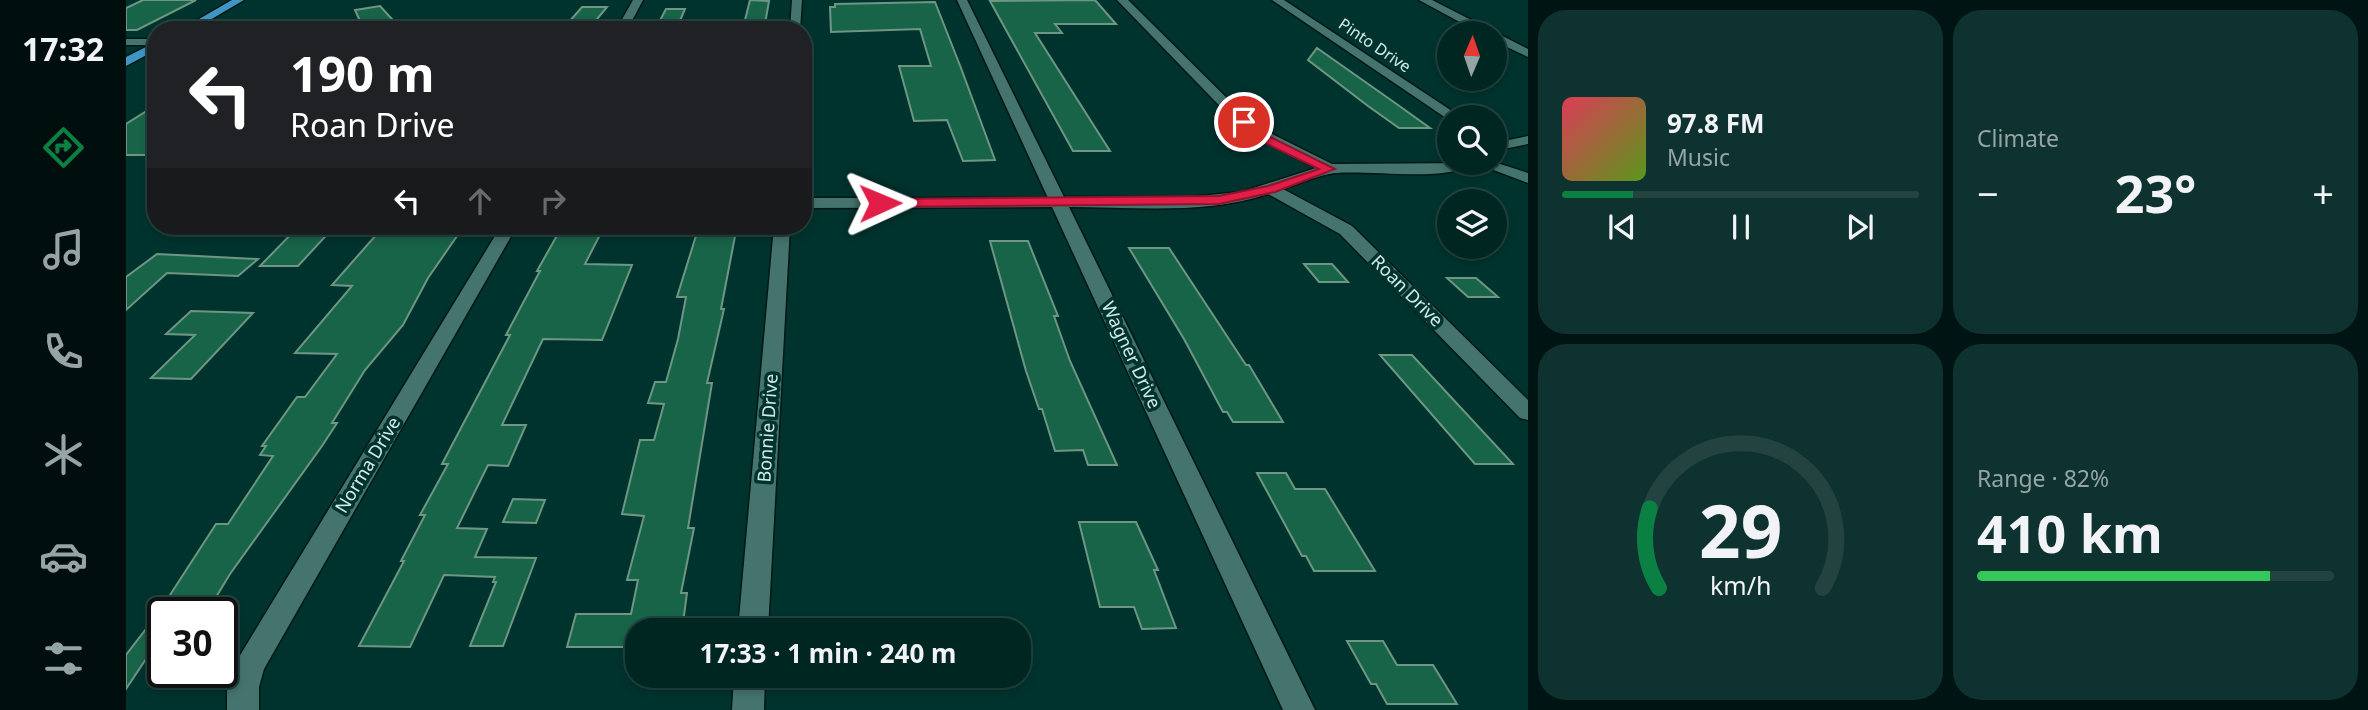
<!DOCTYPE html>
<meta charset="utf-8">
<style>
:root{--surface:#002622;--page:#0e322f;--text:#f1f3f6;--muted:#95a5a5;--line:#224340;--accent:#0b8043}
body{margin:0;font-family:"Noto Sans",sans-serif;background:var(--page);color:var(--text);height:100vh;display:flex;flex-direction:column;font-size:26px;white-space:nowrap}
*{box-sizing:border-box;margin:0}
p{font-size:23px;color:var(--muted)}
.icon{flex:none;width:38px;height:38px;fill:none;stroke:currentColor;stroke-width:2;stroke-linecap:round;stroke-linejoin:round}
.map{position:relative;flex:1;overflow:hidden}
.panel{display:flex;flex-direction:column;gap:10px;padding:10px;background:#001513;width:840px}
.panel>*{flex:none}
.guide{position:absolute;left:21px;top:21px;width:665px;height:214px;border-radius:28px;box-shadow:0 4px 10px #0003,0 0 0 2px var(--line);background:#202124;color:#fff;overflow:hidden}
.needle{width:46px;rotate:2deg}
.controls{position:absolute;left:1311px;top:21px;display:grid;gap:14px}
.controls a{display:grid;place-items:center;width:70px;height:70px;border-radius:50%;background:var(--surface);box-shadow:0 4px 10px #0003,0 0 0 2px var(--line);font-size:35px}
.speed{position:absolute;left:21px;top:597px;display:flex;gap:14px;font-size:35px;font-weight:700;text-align:center}
.speed>*{display:grid;place-content:center;width:91px;height:91px;border-radius:50%;background:var(--surface);box-shadow:0 4px 10px #0003,0 0 0 2px var(--line);line-height:1}
.speed .limit{border:4px solid #111;border-radius:10px;background:#fff;color:#111}
.pin{position:absolute;display:grid;place-items:center;width:60px;height:60px;color:#fff;margin:-30px;border:4px solid #fff;border-radius:50%;box-shadow:0 2px 7px #0007}
.me{position:absolute;width:77px;margin:-38px;rotate:89deg;stroke-linejoin:round;filter:drop-shadow(0 0 5px #0008)}
.turn{display:flex;align-items:center;gap:24px;height:147px;padding:0 28px;font-size:32px}
.turn .icon{width:91px;height:91px;stroke-width:2.5}
.turn b{display:block;font-size:49px;line-height:60px}
.lanes{display:flex;align-items:center;height:66px;padding:0 28px;background:#0003;justify-content:center;gap:35px;direction:ltr}
.lanes .off{opacity:.35}
.big{font-size:52px;font-weight:700;line-height:1.1}
.panel .widget{flex:1;display:flex;flex-direction:column;justify-content:center;gap:10px;min-width:0;padding:0 24px;border-radius:28px;background:var(--page)}
.panel .dial{align-items:center;gap:0}
.dial svg{height:182px;overflow:visible;fill:none;stroke:var(--line);stroke-width:7;stroke-linecap:round;text-anchor:middle}
.dial text{fill:var(--text);stroke:none}
.song{display:flex;align-items:center;gap:21px}
.cover{width:84px;height:84px;border-radius:10px;background:linear-gradient(135deg,hsl(350 70% 55%),hsl(90 70% 35%))}
.played{height:7px;border-radius:4px;background:linear-gradient(90deg,var(--accent) 20%,var(--line) 20%)}
.keys{display:flex;justify-content:space-around;direction:ltr}
.heat{display:flex;justify-content:space-between;align-items:center;font-size:38px;direction:ltr}
.charge{height:10px;border-radius:5px;background:linear-gradient(90deg,#34c759 82%,var(--line) 0)}
.panel .tiles{flex:1;display:grid;gap:10px;grid-template-columns:repeat(2,1fr)}
.trip{position:absolute;left:499px;top:618px;width:406px;height:70px;border-radius:28px;background:var(--surface);box-shadow:0 4px 10px #0003,0 0 0 2px var(--line);font-weight:700;line-height:70px;text-align:center}
main{display:flex;flex:1;min-height:0}
.menu{display:flex;flex-direction:column;width:126px;justify-content:space-around;align-items:center;background:#000f0e;color:var(--muted)}
.menu .icon{width:49px;height:49px}
.menu .on{color:var(--accent)}
.menu b{font-size:32px;color:var(--text)}
.map>svg:first-child{display:block}
.building{fill:#186449;stroke:#6e9683;stroke-width:2}
.lines{fill:none;stroke-linecap:round;stroke-linejoin:round}
.minor-casing{stroke:#011815;stroke-width:3}
.major-casing{stroke:#011815;stroke-width:3}
.minor{fill:#45746e;fill-rule:evenodd}
.major{fill:#3f96c4;fill-rule:evenodd}
.route{fill:#e11d48;stroke:#92132f;stroke-width:2}
.labels{text-anchor:middle;stroke-width:7;stroke-linejoin:round;paint-order:stroke}
.far-street-label{font-size:16px;fill:#d3ebe7;stroke:#00332e}
.street-label{font-size:18px;fill:#d3ebe7;stroke:#00332e}
</style>
<main>
<nav class="menu">
<b>17:32</b>
<svg class="icon on" aria-label="directions" viewBox="0 0 24 24"><path d="M12 3l9 9-9 9-9-9zM9 14v-3h6M13 9l2 2-2 2"/></svg>
<svg class="icon" aria-label="music" viewBox="0 0 24 24"><path d="M9 18V5l10-2v13"/><circle cx="6" cy="18" r="3"/><circle cx="16" cy="16" r="3"/></svg>
<svg class="icon" aria-label="phone" viewBox="0 0 24 24"><path d="M5 4h4l2 5-3 2q2 4 5 5l2-3 5 2v4C11 20 4 13 5 4z"/></svg>
<svg class="icon" aria-label="climate" viewBox="0 0 24 24"><path d="M12 3v18M4 7l16 10M4 17L20 7"/></svg>
<svg class="icon" aria-label="car" viewBox="0 0 24 24"><path d="M5 17H2v-5l4-1 3-4h7l3 4 3 1v5h-3M9 17h6M6 11h13"/><circle cx="7" cy="17" r="2"/><circle cx="17" cy="17" r="2"/></svg>
<svg class="icon" aria-label="filters" viewBox="0 0 24 24"><path d="M4 7h16M4 17h16"/><circle cx="9" cy="7" r="2"/><circle cx="15" cy="17" r="2"/></svg>
</nav>
<div class="map">
<svg width="1402" height="710" viewBox="0 0 1402 710">
<rect width="100%" height="100%" fill="#00332e"/>
<path class="building" d="M17 0H70L11 30H0V8Z
M624 0 643 1 639 24H618Z
M969 0 990 24H929L936 33H909L984 151H947L864 1Z
M809 2 835 68 869 160 837 161 821 120 788 121 773 66H805L794 29 705 32 704 7H709V4Z
M254 6 276 30H238L229 10Z
M456 7H481L462 30H436Z
M540 9H559L550 30H529Z
M1191 48 1272 105 1304 128H1273L1242 106 1182 60Z
M30 105V155H0V124Z
M173 226H209L172 266H134Z
M258 226H338L302 278 277 325 239 370 206 423H211L196 446 104 574 81 612H37V644H30L0 689V655L33 612 90 524H102L147 456 134 455 140 446H136L171 397H179L211 354 169 353 226 286 206 285Z
M441 226 478 227 459 264 506 265 476 340 417 339 376 425H400L382 466 362 465 331 528 361 529 349 557 410 558 377 646H344L370 582H367L369 577 318 575 284 647 233 646 278 561H275L299 515H294L322 464H316L384 335H380L414 271H411L433 232H437Z
M573 226H611L595 309H598L581 383H586L562 528H568L555 593H561L556 630H511V647H441L450 614H505L512 580H501L518 516 496 514 514 440H528L538 404 522 403 529 382H540L552 339 560 297H551Z
M864 241H902L932 316H928L944 361 991 465H962L957 450 929 451 916 409H913L900 371Z
M1003 248H1043L1120 365H1123L1157 422H1107L1101 412H1097L1058 339Z
M31 254 132 259 112 276 41 273 0 310V277Z
M1178 264H1206L1222 282H1193Z
M1321 278H1350L1372 297H1342Z
M65 311 127 313 65 379 25 378 69 335 40 334Z
M1254 355H1286L1387 464H1349Z
M1131 473H1160L1169 489H1199L1249 571H1188L1180 556H1176Z
M387 499 419 500 410 523 377 522Z
M953 522H1010L1032 570H1028L1050 628 1016 629 1008 607H974Z
M1221 641H1257L1271 665H1307L1331 704H1261L1250 684H1245Z"/>
<g class="lines">
<defs>
<path id="minor" d="M507 0H517L501 30H490Z
M666 0H676L674 30H664Z
M831 0H841L938 197H1063L1115 192 1190 168 1118 131 991 0H1002L1128 125 1206 164 1346 163C1325 184 1235 168 1203 174 1188 177 1172 184 1157 189L1226 226 1402 400V420L1394 418 1214 234 1142 194C1080 215 1008 207 943 207L1189 710H1157L926 207 677 208V198H922Z
M1146 0H1158L1335 117 1323 120Z
M1293 0H1306L1402 49V57L1368 41V33H1354Z
M0 39H30V45H0Z
M1402 136V144L1368 151V143Z
M1368 162 1402 173V183L1349 163Z
M375 226H391L138 669 133 687V710H101V687L113 657Z
M648 226H664L642 630H612Z
M608 676H639L638 710H606Z"/>
<path id="major" d="M106 0H118L67 30H54Z
M30 42V50L0 66V57Z"/>
</defs>
<use href="#minor" class="minor-casing"/>
<use href="#major" class="major-casing"/>
<use href="#minor" class="minor"/>
<use href="#major" class="major"/>
</g>
<path class="route" d="M1114 120H1121L1144 137 1209 169 1149 192 1093 204 754 207 747 203 754 199 1093 196 1142 186 1193 169 1137 142 1114 124Z"/>
<g class="labels">
<g class="far-street-label">
<text transform="translate(1249 45) rotate(34)" y="6">Pinto Drive</text>
</g>
<g class="street-label">
<text transform="translate(1281 291) rotate(45)" y="6">Roan Drive</text>
<text transform="translate(1005 355) rotate(65)" y="6">Wagner Drive</text>
<text transform="translate(642 428) rotate(-86)" y="6">Bonnie Drive</text>
<text transform="translate(242 465) rotate(-59)" y="6">Norma Drive</text>
</g>
</g>
</svg>
<div class="controls">
<a><svg class="needle" viewBox="-14 -14 28 28"><path d="M0-13l5 13h-10z" fill="#e53935"/><path d="M0 13l5-13h-10z" fill="#95a5a5"/></svg></a>
<a><svg class="icon" aria-label="search" viewBox="0 0 24 24"><circle cx="10" cy="10" r="6"/><path d="M15 15l6 6"/></svg></a>
<a><svg class="icon" aria-label="layers" viewBox="0 0 24 24"><path d="M12 4l9 5-9 5-9-5zM3 14l9 5 9-5"/></svg></a>
</div>
<div class="speed"><div class="limit">30</div></div>
<div class="pin" style="left:1118px;top:122px;background:#d93025"><svg class="icon" aria-label="arrive" viewBox="0 0 24 24"><path d="M6 21V4h12l-3 4 3 4H6"/></svg></div>
<svg class="me" style="left:754px;top:203px" viewBox="-20 -20 40 40"><path d="M0-17L14 15 0 8-14 15z" fill="#e11d48" stroke="#fff" stroke-width="4"/></svg>
<div class="trip">17:33 · 1 min · 240 m</div>
<div class="guide">
<div class="turn"><svg class="icon" aria-label="left" viewBox="0 0 24 24"><path d="M17 20v-9H6M10 6l-5 5 5 5"/></svg><div><b>190 m</b>Roan Drive</div></div>
<div class="lanes"><svg class="icon" aria-label="left" viewBox="0 0 24 24"><path d="M17 20v-9H6M10 6l-5 5 5 5"/></svg><svg class="icon off" aria-label="ahead" viewBox="0 0 24 24"><path d="M12 20V5M6 11l6-6 6 6"/></svg><svg class="icon off" aria-label="right" viewBox="0 0 24 24"><path d="M7 20v-9h11M14 6l5 5-5 5"/></svg></div>
</div>
</div>
<section class="panel">
<div class="tiles">
<div class="widget">
<div class="song"><i class="cover"></i><div><b>97.8 FM</b><p>Music</p></div></div>
<div class="played"></div>
<div class="keys"><svg class="icon" aria-label="previous" viewBox="0 0 24 24"><path d="M18 5L8 12l10 7zM5 5v14"/></svg><svg class="icon" aria-label="pause" viewBox="0 0 24 24"><path d="M8 5v14M16 5v14"/></svg><svg class="icon" aria-label="next" viewBox="0 0 24 24"><path d="M6 5l10 7-10 7zM19 5v14"/></svg></div>
</div>
<div class="widget"><p>Climate</p>
<div class="heat"><a>−</a><b class="big">23°</b><a>+</a></div>
</div>
<div class="widget dial"><svg viewBox="0 0 100 80">
<path d="M14 69A42 42 0 1 1 86 69"/>
<path d="M14 69A42 42 0 0 1 10 34" stroke="#0b8043"/>
<text x="50" y="56" font-size="32" font-weight="700">29</text>
<text x="50" y="72" font-size="11">km/h</text>
</svg></div>
<div class="widget"><p>Range · 82%</p><b class="big">410 km</b><div class="charge"></div></div>
</div>
</section>
</main>
